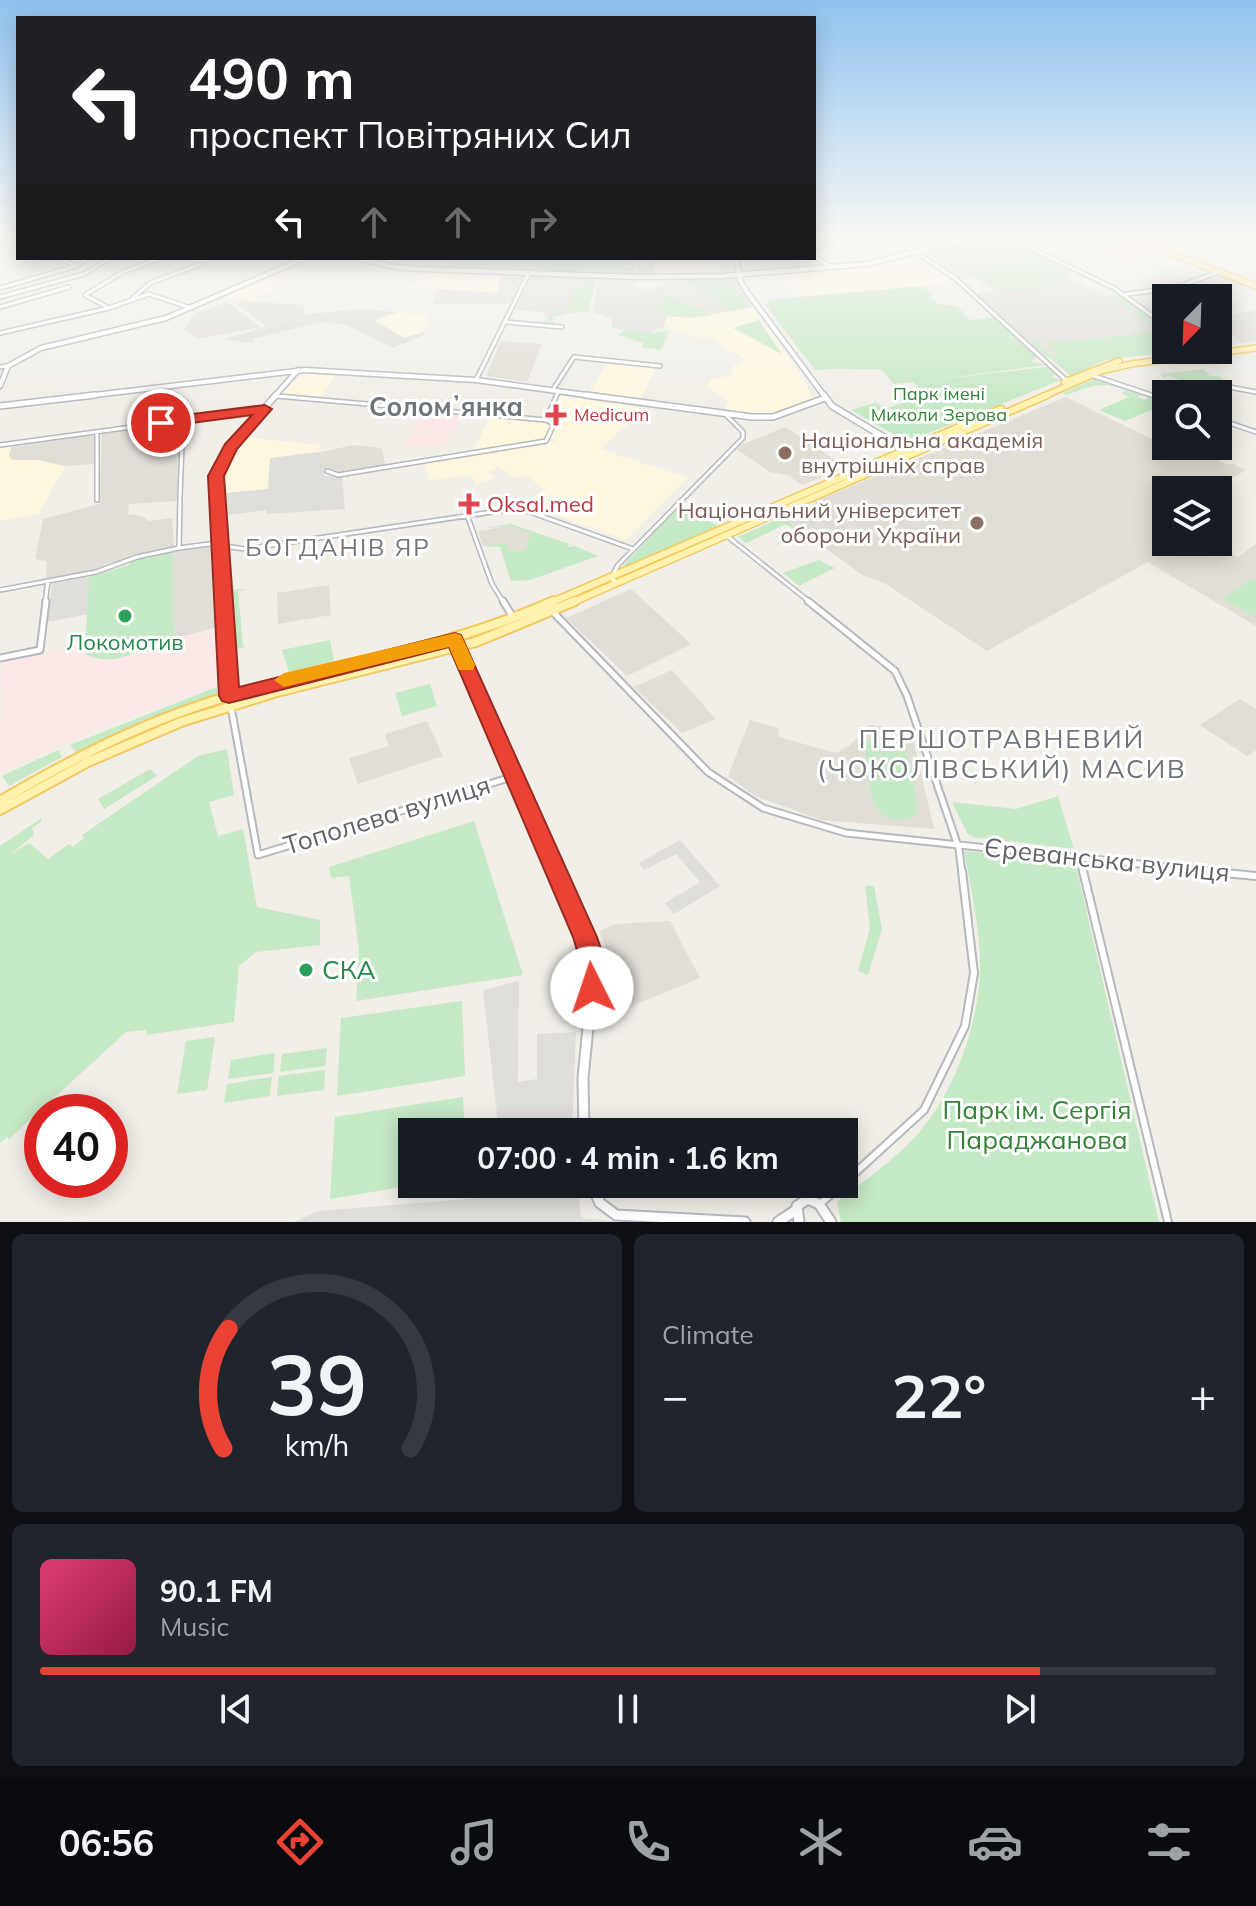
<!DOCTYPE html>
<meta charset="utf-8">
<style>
:root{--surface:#171b24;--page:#20242c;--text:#f1f3f6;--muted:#9ea1a6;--line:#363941;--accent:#ea4335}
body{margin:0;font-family:Mulish,sans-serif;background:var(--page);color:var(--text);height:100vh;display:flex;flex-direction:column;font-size:30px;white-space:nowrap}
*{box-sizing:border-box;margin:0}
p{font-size:26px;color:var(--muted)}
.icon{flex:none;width:44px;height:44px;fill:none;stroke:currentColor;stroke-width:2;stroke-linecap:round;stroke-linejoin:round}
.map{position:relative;height:1222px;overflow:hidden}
.panel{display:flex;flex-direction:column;gap:12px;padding:12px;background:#0d0f14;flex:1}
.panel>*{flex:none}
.guide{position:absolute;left:16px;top:16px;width:800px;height:244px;border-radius:0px;box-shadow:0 4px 20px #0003;background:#202124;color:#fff;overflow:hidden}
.needle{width:52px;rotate:203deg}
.tools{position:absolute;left:1152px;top:284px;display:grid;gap:16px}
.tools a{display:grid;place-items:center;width:80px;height:80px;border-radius:0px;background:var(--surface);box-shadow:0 4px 20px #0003;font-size:40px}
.speed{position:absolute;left:24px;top:1094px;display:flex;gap:16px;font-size:40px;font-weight:700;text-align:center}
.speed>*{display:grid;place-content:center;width:104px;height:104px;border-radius:50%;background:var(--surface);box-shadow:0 4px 20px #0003;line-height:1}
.speed .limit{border:12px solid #d22;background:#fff;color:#111}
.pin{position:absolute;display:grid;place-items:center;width:68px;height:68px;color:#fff;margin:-34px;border:4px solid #fff;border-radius:50%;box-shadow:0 2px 8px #0007}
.me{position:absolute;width:88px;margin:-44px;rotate:356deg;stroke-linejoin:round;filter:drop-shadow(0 0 6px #0008)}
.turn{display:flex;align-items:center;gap:28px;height:168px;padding:0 40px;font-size:36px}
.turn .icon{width:104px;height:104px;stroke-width:2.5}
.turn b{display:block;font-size:56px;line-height:68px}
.lanes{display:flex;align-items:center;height:76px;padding:0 40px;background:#0003;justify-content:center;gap:40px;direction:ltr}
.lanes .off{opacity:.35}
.big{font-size:60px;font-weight:700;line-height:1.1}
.panel .tile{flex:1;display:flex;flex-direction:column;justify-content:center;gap:12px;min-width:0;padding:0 28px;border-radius:12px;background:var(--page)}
.panel .dial{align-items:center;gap:0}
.dial svg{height:208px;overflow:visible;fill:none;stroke:var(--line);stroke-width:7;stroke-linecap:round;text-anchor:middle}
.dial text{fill:var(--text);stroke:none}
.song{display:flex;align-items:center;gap:24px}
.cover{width:96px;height:96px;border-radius:12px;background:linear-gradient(135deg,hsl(340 70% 55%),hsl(340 70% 35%))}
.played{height:8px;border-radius:4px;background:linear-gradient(90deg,var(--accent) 85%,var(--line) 85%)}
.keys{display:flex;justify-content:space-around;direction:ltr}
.heat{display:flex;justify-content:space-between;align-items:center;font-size:44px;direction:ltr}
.panel .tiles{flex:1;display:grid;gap:12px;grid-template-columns:1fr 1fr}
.tile:last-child{grid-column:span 2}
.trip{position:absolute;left:398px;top:1118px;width:460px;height:80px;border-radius:0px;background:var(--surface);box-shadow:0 4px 20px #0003;font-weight:700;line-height:80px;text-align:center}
.dock{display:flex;height:128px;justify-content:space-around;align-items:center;background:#090b0e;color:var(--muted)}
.dock .icon{width:56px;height:56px}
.dock .on{color:var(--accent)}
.dock b{font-size:36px;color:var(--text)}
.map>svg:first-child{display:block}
.commercial{fill:#fef7e0}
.industrial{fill:#e0deda}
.education{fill:#e1ded6}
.medical{fill:#fce8e6}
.green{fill:#c5e8c5}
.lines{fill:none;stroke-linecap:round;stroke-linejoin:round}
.street-far2-casing{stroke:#b5b8bc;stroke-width:6}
.street-far1-casing{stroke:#b5b8bc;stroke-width:9}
.street-casing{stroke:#b5b8bc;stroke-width:10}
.secondary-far3-casing{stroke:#b6babf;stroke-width:7}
.secondary-far2-casing{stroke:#b6babf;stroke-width:8}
.secondary-far1-casing{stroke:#b6babf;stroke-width:11}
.secondary-casing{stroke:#b6babf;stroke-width:13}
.primary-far2-casing{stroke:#f2c960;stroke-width:8}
.primary-far1-casing{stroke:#f2c960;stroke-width:9}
.primary-casing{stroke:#f2c960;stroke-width:12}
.street-far2{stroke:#fff;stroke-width:3}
.street-far1{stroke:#fff;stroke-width:5}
.street{stroke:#fff;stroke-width:6}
.secondary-far3{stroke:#fff;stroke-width:4}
.secondary-far2{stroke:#fff;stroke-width:5}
.secondary-far1{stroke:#fff;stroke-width:7}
.secondary{stroke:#fff;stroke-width:9}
.primary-far2{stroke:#fff2af;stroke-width:5}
.primary-far1{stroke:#fff2af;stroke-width:6}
.primary{stroke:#fff2af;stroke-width:8}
.route{fill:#ea4335;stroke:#982c22;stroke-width:2}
.slow{fill:#f59e0b}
.health-dot{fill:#e0444e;stroke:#fff;stroke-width:3}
.education-dot{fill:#8d6e63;stroke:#fff;stroke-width:3}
.leisure-dot{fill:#2e9e5b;stroke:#fff;stroke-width:3}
.labels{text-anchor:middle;stroke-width:6;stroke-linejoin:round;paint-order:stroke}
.far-park-label{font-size:18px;fill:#348238;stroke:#fff}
.far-health-label{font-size:18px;fill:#be3a42;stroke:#fff;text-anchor:start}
.education-label{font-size:22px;fill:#785e54;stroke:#fff;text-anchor:start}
.health-label{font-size:22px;fill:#be3a42;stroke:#fff;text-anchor:start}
.leisure-label{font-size:22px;fill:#27864d;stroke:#fff}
.neighbourhood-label{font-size:24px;letter-spacing:2px;fill:#70757a;stroke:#fff}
.far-district-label{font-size:26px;font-weight:bold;fill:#70757a;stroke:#fff}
.quarter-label{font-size:26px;letter-spacing:2px;fill:#70757a;stroke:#fff}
.near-street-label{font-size:26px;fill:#5f6368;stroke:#fff}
.near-leisure-label{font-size:26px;fill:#27864d;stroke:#fff;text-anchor:start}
.near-park-label{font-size:26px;fill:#348238;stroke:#fff}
</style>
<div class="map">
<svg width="1256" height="1222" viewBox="0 0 1256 1222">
<rect width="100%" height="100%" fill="#f1efe8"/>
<path class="commercial" d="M1175 237H1232L1237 239 1186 256 1155 244Z
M914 254 952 281 920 287 796 297 778 273 868 266Z
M653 258H728L729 264 702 269 703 275 655 274Z
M293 266 271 289 254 300 223 296Z
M422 272 502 274 497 293 412 288Z
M753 307 800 373 813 398 769 414 724 411 728 400 710 389 708 386 710 380 732 375V367L746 360 706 336 698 339 664 325 667 316 691 318Z
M397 312 424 315 429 318 423 332 405 338 373 320Z
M611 361 656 367 641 399 590 393 607 363Z
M304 373H306L336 375 320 398 281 395Z
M558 396 638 407 631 421 600 449 688 478 627 540 522 503 545 490 526 475 515 478 498 467 488 471 495 478 476 484 471 475 430 480 424 463 427 461 558 441 548 437 556 423 548 418Z
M491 415 546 420 551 425 543 440 474 450Z
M243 437 319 445 320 452 294 454 268 489 222 493V468Z
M13 445 9 455 12 460H38L65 466 39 514 0 521V447Z"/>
<path class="industrial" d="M502 274 525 275 516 299 508 304H432L438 289 497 293Z
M531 276 584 278 571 312 552 317 544 316 545 312 515 310Z
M362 309 397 312 374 320 404 338 423 332 426 334 393 348 347 325 321 322 253 339 254 342 249 343 225 339 307 314Z
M320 452 325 476H342L345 509 267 514 266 510 228 515 226 493 268 489 270 458Z
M89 577 88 614 47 622 52 584Z
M680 840 720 886 674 914 665 903 700 882 676 854 644 870 639 863Z
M519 981 518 1082 537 1079V1034L576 1032 572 1132H499L483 990Z
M505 1184H577L581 1218 619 1222H294L318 1211 505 1196Z"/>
<path class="education" d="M979 237H1002L1068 269 1069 278 1089 289 1106 296 1119 294 1166 329V344L1044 357 977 294 994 291 974 277 957 279 918 252Z
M732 276 736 277 753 307 691 318 667 316 663 329 657 328 652 333 612 328V319L592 312 600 277 638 278 634 287 648 290 675 278Z
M243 301 303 305 305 314 266 326 237 304Z
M227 302 261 327 198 339 184 330 195 314Z
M1256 310V341L1242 343 1233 336 1218 338V317Z
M501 341 542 344 527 382 486 376Z
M1066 397 1166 446 1182 451 1189 448 1228 465 1232 463 1246 470 1211 490H1166V516L1160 520 1166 525V542H1211L1238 557 1256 544V626L1148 562 987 651 884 583 864 576 788 521 818 508 814 502Z
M785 427 798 435 846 467 802 485 788 475 770 472 736 449 741 445Z
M135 428 137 451 178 445 177 501 129 504 128 514 142 516 149 521 172 518 174 547 133 555 126 560 105 564V567L46 580 47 561 35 559 43 519 99 504 102 434Z
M95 435V464L65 466 38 460H12L9 455 12 447Z
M354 445 382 448 385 465 324 474 320 452Z
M508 526 531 533 525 550 509 551 505 542 483 546 478 531Z
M204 545 220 548 221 626 174 639 172 551Z
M329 585 331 615 278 624 277 593Z
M631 589 691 644 627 676 566 618Z
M672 670 680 679 716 719 682 733 634 687Z
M1240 699 1256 709V750L1247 756 1200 725Z
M750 720 778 728 779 737 836 753 850 745 870 725 911 730 934 829 821 820 755 796 728 776Z
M427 721 443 756 358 784 349 758 389 746 385 734Z
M670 921 700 978 632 1006 599 931 616 924Z"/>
<path class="medical" d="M1072 237H1121L1157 250 1128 259Z
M425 411 462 414 443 447H403Z
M214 631 217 686 102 727 0 773 2 663 85 644 86 654 133 656 163 639Z"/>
<path class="green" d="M1027 252 1062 267 1069 278C1046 288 1010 300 989 281L990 273 987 281 970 273 1005 263 1002 261 1019 258 1015 255Z
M448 258H653L655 275H637L638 269 649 264 640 259 622 267 635 269V275L465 268 448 261Z
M534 276 597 278 588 312 566 313 553 317V324H545L550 314 567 311 575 288H580L584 279Z
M727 278 748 307 733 311 684 279Z
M922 286 934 295 929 296 937 304 957 306 970 320 996 317 1037 356 1032 362 1047 365 915 382 1047 367 1054 374 1053 377 1061 380 907 442 851 410 875 403 888 408 902 403 899 400 907 397 903 394 919 389 914 382 894 384 881 369C858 370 838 367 815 370L765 304 768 303 766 300Z
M661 295H665L713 315C694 318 675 319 658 310Z
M1119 295 1166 330V350H1187L1106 360 1071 376 1029 340H1034L1051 356 1059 354 1046 343 1159 332 1111 296Z
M759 320 782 354 733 328Z
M624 330 652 333 669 331 661 350 642 347 643 343 618 335Z
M1204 369 1210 376H1219L1227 384C1206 401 1203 391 1183 388V381L1168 376 1164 378 1160 374Z
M1095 379 1142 395 1137 397 1144 400 1149 397 1166 403V404L1125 421 1099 410 1129 397 1122 393 1126 391C1105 380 1087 387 1067 395L1063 393Z
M678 507 721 527 625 568V564Z
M801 509 806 512 787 520 802 533 800 534 786 524 746 543 738 537Z
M511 524 569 544 567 547 575 546 598 556 530 580 511 581 500 547 483 546 505 542 509 551 525 550 531 533 508 526 477 529Z
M172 551 174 637C141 645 121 670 85 654L89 577 129 565 134 559Z
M819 560 835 568 799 586 783 573Z
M1254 578 1256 580V618L1222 598Z
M248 589 238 591 243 646 246 647 230 650 227 590Z
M330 640 334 661 289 672 282 650Z
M430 684 437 706 402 716 395 693Z
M217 687V694L76 752 70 745Z
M882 734C914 738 912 783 918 810 913 818 907 822 896 820 865 817 867 767 865 743Z
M227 749 234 795 209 802 218 836 243 829 257 907 320 920V945L256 952 239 966 234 1022 146 1035 147 1030 126 1032 9 1139 7 1137 0 1143V846L42 818 41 822 32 828 34 835 10 855 29 843 48 859 69 844 73 847 84 838 82 835 198 756Z
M58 750 62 757 9 786 2 776Z
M150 769 157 776 104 809 98 799Z
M1058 796 1074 849 973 837 967 833 952 802 1016 809Z
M474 821 523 975 356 1001 359 950 349 876 331 878 329 867Z
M964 851 1075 862 1159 1222H841L837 1202C868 1178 905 1153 928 1121 958 1081 978 1022 980 972 981 932 971 890 964 851Z
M865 886H874L882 929 868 975 858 971 870 928Z
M462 1001 465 1076 337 1096 341 1018Z
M215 1037 207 1090 177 1094 186 1041Z
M327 1048 325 1066 280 1072 282 1054Z
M275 1053 273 1073 228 1079 231 1060Z
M325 1070 324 1090 277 1096 279 1076Z
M272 1077 270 1096 224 1103 227 1084Z
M463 1097 465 1132H412V1184H420L330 1199 335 1117Z"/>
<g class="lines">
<defs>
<path id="street-far2" d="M893 237 956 279 1067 381
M1007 237 1114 288 1166 326
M0 243 18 240
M814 247 849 237
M814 257 832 267
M61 259 76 266
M0 288 76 266 88 258
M1127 294 1174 288 1219 272
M0 297 84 274 110 258
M133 298 150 283 201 264
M0 307 69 287
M107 307 85 295 123 272 160 258
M506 322 562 327
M0 333 109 308 149 294 191 308
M0 367 8 366
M1091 375 1166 400
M476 380 529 273
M1229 387 1256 392
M552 391 574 357 660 366
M277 396 546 420
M1218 419 1256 432
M546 420 558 392
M97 432V500
M0 445 263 409
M327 471 338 475 546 441 554 424 546 420
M180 496 183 420
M467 515 492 584 504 603
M727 536 811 603
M179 548 180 498
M617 583 611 578 618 565 743 438V432L725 414
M0 590 96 572 137 557 179 548 209 544 245 549 519 508 633 549
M45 603 48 581"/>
<path id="street-far1" d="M503 601 513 617
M808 601 895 671 907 696 959 849 962 873
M552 611 708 772 763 808 846 833 1224 873
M0 658 40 650 46 601
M231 707 258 855 515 776
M1079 856 1083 873"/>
<path id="street" d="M1083 871 1168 1222
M1204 871 1256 876
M844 1183 924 1110 965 1026 974 973 962 871
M821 1203 843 1184"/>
<path id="secondary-far3" d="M358 258 395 267 422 269 640 277 721 276 867 264 975 237
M736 258 740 280 747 292 825 397
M0 386 8 366 41 348 166 318 305 258
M78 397 305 370 476 380 601 397
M274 397 298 370"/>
<path id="secondary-far2" d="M586 395 752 417H773L825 398
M824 395 832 406 907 451
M0 406 95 395
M224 603 216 476 230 447 276 395"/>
<path id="secondary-far1" d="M224 601 231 705
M455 639 557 873"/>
<path id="secondary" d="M556 871 585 937 594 967 583 1078 584 1132
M591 1184 600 1203 616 1215 745 1222
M778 1222 796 1210
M799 1222 797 1206 808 1199 819 1204 831 1222"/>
<path id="primary-far2" d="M1128 237 1256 286
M1064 382 1119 361
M1042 397 1101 371 1131 364 1256 348"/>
<path id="primary-far1" d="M550 603 1001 409
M571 603 1047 395"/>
<path id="primary" d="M0 801C73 758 151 718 233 695 340 665 452 646 554 601
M0 810 88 762 181 722 277 692 476 642 575 601"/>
</defs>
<use href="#street-far2" class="street-far2-casing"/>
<use href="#street-far1" class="street-far1-casing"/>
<use href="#street" class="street-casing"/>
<use href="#secondary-far3" class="secondary-far3-casing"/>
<use href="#secondary-far2" class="secondary-far2-casing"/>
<use href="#secondary-far1" class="secondary-far1-casing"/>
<use href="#secondary" class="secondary-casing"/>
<use href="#primary-far2" class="primary-far2-casing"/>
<use href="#primary-far1" class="primary-far1-casing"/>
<use href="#primary" class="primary-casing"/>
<use href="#street-far2" class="street-far2"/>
<use href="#street-far1" class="street-far1"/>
<use href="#street" class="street"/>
<use href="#secondary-far3" class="secondary-far3"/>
<use href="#secondary-far2" class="secondary-far2"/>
<use href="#secondary-far1" class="secondary-far1"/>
<use href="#secondary" class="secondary"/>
<use href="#primary-far2" class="primary-far2"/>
<use href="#primary-far1" class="primary-far1"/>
<use href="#primary" class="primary"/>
</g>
<linearGradient id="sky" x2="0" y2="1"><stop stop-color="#8fc3f1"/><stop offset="0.58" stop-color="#f9f8f5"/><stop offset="1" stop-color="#f9f8f5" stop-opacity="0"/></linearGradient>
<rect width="1256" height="408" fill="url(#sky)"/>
<path class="route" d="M265 405 272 409 237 449 224 476 239 687 455 633 461 635 597 937 607 967 601 997 592 1000 582 997 579 988 582 967 573 937 449 647 229 703 222 701 219 696 208 476 225 444 252 415 161 427 154 423 161 418Z"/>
<path class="slow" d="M455 633 461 635 475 665 473 670H459L449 647 284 687 274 680 284 673Z"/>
<g class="health-dot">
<path d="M552 403h8v8h8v8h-8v8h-8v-8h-8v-8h8z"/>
<path d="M465 492h8v8h8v8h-8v8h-8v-8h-8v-8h8z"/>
</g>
<g class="education-dot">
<circle cx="785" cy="453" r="8"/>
<circle cx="977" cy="523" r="8"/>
</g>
<g class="leisure-dot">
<circle cx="125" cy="616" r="8"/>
<circle cx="306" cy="970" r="8"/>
</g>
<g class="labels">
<g class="far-park-label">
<text x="939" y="400">Парк імені<tspan x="939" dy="21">Миколи Зерова</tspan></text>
</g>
<g class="far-health-label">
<text x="574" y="421">Medicum</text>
</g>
<g class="education-label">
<text x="801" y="448">Національна академія<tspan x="801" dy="25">внутрішніх справ</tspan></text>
<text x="961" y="518" text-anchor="end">Національний університет<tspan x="961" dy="25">оборони України</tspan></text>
</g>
<g class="health-label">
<text x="487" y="512">Oksal.med</text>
</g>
<g class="leisure-label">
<text x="125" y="650">Локомотив</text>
</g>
<g class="neighbourhood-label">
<text x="338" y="556">БОГДАНІВ ЯР</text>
</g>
<g class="far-district-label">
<text x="446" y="416">Соломʼянка</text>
</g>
<g class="quarter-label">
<text x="1002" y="748">ПЕРШОТРАВНЕВИЙ<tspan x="1002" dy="30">(ЧОКОЛІВСЬКИЙ) МАСИВ</tspan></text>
</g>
<g class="near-street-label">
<text transform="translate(387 815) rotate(-17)" y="9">Тополева вулиця</text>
<text transform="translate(1107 860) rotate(6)" y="9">Єреванська вулиця</text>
</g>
<g class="near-leisure-label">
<text x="322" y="979">СКА</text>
</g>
<g class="near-park-label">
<text x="1037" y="1119">Парк ім. Сергія<tspan x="1037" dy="30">Параджанова</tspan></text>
</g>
</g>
</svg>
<div class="tools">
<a><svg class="needle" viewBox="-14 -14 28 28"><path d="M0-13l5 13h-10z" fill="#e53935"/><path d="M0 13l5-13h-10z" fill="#9ea1a6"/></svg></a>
<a><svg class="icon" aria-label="search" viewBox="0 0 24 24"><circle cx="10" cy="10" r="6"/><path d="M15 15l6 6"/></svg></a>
<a><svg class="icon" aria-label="layers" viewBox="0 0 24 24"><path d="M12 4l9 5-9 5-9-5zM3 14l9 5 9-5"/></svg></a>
</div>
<div class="speed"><div class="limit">40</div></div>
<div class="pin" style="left:161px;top:423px;background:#d93025"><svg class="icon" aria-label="arrive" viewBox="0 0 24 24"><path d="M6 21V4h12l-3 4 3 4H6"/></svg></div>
<svg class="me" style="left:592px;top:988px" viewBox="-20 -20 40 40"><circle r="19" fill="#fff"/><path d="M0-13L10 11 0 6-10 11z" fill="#ea4335"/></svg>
<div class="trip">07:00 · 4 min · 1.6 km</div>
<div class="guide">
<div class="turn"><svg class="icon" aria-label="left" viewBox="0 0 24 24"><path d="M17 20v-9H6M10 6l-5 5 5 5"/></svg><div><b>490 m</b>проспект Повітряних Сил</div></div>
<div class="lanes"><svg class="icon" aria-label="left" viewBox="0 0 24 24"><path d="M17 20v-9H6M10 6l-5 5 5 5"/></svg><svg class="icon off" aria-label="ahead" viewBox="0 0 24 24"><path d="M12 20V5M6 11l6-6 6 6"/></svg><svg class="icon off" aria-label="ahead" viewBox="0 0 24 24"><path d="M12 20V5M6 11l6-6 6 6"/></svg><svg class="icon off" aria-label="right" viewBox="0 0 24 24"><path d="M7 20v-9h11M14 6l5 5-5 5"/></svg></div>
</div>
</div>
<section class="panel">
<div class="tiles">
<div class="tile dial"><svg viewBox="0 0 100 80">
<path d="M14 69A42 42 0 1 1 86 69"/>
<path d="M14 69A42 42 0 0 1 16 23" stroke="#ea4335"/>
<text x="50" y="56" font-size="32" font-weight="700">39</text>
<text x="50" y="72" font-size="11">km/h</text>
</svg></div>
<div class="tile"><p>Climate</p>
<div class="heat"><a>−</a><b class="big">22°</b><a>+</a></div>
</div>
<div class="tile">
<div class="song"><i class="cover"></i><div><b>90.1 FM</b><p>Music</p></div></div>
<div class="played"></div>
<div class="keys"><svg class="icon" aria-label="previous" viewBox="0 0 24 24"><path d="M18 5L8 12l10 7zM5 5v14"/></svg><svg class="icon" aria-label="pause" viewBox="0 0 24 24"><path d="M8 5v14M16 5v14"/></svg><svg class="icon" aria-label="next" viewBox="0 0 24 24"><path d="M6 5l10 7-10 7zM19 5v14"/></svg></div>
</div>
</div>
</section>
<nav class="dock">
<b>06:56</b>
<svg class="icon on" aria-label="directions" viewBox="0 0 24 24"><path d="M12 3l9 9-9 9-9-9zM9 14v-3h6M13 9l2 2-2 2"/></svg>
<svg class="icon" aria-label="music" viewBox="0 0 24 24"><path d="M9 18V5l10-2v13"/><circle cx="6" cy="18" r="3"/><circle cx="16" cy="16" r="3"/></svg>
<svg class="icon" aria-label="phone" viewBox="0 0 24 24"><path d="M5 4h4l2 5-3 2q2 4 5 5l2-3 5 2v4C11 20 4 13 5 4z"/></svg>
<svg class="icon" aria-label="climate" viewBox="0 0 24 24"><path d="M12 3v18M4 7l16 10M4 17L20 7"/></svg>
<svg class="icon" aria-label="car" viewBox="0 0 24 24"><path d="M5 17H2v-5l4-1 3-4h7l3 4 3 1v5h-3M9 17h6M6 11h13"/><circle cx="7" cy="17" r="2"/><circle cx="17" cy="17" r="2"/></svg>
<svg class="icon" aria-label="filters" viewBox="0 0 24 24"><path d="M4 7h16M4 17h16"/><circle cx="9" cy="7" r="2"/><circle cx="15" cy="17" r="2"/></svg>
</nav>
